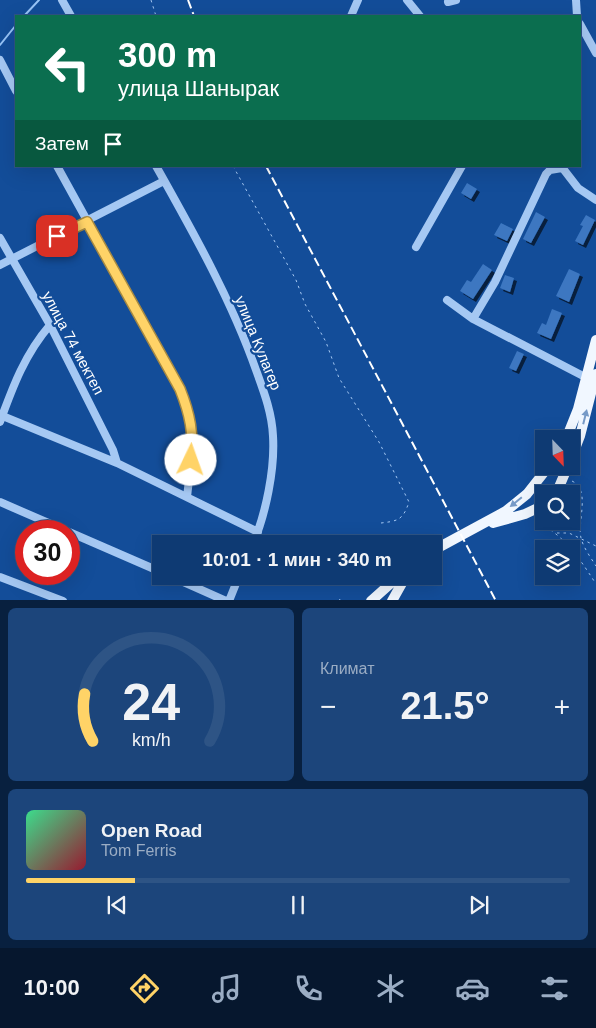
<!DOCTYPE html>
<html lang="ru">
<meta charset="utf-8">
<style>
:root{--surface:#0e3a73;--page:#1c457b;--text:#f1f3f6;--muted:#9badc4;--line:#2e5485;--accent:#ffd367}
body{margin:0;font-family:Arial,sans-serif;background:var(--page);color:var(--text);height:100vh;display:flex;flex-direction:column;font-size:19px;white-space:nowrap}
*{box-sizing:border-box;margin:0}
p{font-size:16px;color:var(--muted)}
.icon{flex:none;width:28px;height:28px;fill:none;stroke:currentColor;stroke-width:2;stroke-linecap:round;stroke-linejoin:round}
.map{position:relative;height:600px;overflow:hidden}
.panel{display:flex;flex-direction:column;gap:8px;padding:8px;background:#08203f;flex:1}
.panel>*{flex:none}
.top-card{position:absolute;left:15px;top:15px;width:566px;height:152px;border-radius:0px;box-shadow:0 5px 20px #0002,0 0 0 1px var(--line);background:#0b6e4f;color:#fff;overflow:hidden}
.needle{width:32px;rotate:157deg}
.fabs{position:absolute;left:535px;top:430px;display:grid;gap:10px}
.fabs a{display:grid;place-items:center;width:45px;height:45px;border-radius:0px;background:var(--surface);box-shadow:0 5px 20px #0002,0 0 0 1px var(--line);font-size:25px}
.speed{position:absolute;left:15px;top:520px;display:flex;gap:10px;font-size:25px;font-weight:700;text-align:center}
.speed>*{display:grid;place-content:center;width:65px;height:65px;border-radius:50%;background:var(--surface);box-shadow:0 5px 20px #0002,0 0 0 1px var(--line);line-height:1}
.speed .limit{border:8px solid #d22;background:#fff;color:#111}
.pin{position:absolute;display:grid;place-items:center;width:42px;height:42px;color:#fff;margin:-21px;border-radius:10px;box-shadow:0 2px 8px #0006}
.me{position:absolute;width:55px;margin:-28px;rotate:3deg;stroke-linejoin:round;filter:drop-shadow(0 0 4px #0008)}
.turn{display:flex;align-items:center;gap:18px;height:105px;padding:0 20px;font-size:22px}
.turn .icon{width:65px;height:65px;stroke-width:2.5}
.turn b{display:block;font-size:35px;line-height:42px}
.then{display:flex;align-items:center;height:48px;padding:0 20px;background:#0003;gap:10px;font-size:19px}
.big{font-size:38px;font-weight:700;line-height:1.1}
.panel .tile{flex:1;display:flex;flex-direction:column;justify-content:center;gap:8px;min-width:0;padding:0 18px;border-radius:8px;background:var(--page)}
.panel .dial{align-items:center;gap:0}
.dial svg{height:130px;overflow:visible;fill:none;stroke:var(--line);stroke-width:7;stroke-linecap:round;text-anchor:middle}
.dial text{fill:var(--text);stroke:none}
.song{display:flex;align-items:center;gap:15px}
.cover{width:60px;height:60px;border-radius:8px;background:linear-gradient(135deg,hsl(150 70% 55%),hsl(350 70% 35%))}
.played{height:5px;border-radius:2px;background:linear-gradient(90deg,var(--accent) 20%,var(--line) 20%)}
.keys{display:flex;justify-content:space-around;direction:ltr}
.heat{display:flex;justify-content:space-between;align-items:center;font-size:28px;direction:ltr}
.panel .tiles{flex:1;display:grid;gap:8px;grid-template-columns:1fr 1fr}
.tile:last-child{grid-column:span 2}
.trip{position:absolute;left:152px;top:535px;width:290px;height:50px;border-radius:0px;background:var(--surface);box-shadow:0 5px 20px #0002,0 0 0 1px var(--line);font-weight:700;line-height:50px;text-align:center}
.dock{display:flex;height:80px;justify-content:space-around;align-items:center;background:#06172e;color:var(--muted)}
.dock .icon{width:35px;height:35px}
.dock .selected{color:var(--accent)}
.dock b{font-size:22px;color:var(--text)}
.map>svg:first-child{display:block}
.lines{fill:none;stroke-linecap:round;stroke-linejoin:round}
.stream{stroke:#97c3f6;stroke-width:2}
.building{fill:#3c77c1;filter:url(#shadow)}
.path{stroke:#a5c8f3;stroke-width:1;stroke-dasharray:2.5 4;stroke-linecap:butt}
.minor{stroke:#a5c8f3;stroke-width:8}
.major{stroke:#f1f7ff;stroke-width:10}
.rail{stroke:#fff;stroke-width:2;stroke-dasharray:9 4;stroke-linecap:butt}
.oneway{fill:#779ac7}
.route-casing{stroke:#a68943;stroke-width:12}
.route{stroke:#ffd367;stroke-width:9}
.labels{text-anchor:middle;stroke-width:4.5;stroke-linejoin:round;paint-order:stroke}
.street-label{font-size:15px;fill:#fff;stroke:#134d99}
</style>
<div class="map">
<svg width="596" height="601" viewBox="0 0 596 601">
<defs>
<filter id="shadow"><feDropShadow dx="3" dy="3" stdDeviation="0" flood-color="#0009"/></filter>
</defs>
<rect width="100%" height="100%" fill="#134d99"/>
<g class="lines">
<path class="stream" d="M24 16 39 0
M0 45 16 25"/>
</g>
<path class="building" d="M467 183 477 189 471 199 461 193Z
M536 212 545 217 531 243 523 239Z
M586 215 595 220 583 245 575 241 583 226 580 225Z
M501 223 513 229 507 241 494 235Z
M483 264 492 270 473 299 460 291 467 280 471 282Z
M569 269 580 274 569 302 556 296Z
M505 275 514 278 510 292 500 288Z
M552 309 562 313 551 339 537 333 542 323 546 325Z
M517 351 524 354 516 371 509 368Z"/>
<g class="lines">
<path class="path" d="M151 0 156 16
M233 166 296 280 305 304 326 342 339 378 379 442 409 502C403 520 398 521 381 523
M572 481C591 490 577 521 581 538 583 547 591 558 596 566
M534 519C566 538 576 553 596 584
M557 533H569L596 546
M339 601 340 599"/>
<path class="minor" d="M62 0 71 16
M407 0 420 16
M576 0 577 16
M448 2 456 0
M351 16 358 0
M580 24 596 53
M0 60 16 91
M57 166 180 389C197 432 192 453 187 497
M156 166C193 232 231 299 256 370 264 392 272 413 273 436 275 469 266 513 253 544
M561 166 578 188 596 200
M0 238 50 325 113 450 117 463
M416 247 462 166
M0 265 164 181
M447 300 473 319 587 378
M473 319 495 282 546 174 550 170 562 168
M0 415 117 463 258 532
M0 422C13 386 25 354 50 325
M0 502 67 531
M69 532 161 572
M170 576 226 601
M0 577 63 601
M229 601 239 576"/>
<path class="major" d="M566 439 578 409 596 340
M571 459 580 436 596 374
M556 494 568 466
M493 523 525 514 544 505
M434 550 506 511 527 494 549 466
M371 601 399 576
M392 601 406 576"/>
<path class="rail" d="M188 0 194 16
M266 166 496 601"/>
</g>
<defs><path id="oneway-solid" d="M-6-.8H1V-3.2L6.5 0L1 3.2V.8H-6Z" transform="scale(1.25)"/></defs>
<g class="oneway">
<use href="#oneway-solid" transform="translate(585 417) rotate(-76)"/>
<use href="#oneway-solid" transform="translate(516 502) rotate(141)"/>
</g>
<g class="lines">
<defs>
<path id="route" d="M57 236 87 222 180 389C190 414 194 434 191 460"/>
</defs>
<use href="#route" class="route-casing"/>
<use href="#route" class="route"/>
</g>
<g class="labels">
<g class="street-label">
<text transform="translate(73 343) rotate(62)" y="5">улица 74 мектеп</text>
<text transform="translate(258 343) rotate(68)" y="5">улица Кулагер</text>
</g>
</g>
</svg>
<div class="fabs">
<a><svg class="needle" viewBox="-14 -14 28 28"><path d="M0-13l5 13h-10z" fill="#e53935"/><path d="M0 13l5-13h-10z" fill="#9badc4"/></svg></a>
<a><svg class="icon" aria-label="search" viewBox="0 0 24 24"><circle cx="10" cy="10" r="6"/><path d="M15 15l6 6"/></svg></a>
<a><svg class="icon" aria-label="layers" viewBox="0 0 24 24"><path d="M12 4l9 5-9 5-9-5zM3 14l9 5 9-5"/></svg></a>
</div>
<div class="speed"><div class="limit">30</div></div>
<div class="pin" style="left:57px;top:236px;background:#d93025"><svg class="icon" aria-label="arrive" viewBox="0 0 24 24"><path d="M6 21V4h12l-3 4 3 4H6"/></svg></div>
<svg class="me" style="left:191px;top:460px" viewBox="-20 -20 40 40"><circle r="19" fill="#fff"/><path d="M0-13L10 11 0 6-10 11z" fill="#ffd367"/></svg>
<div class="trip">10:01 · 1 мин · 340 m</div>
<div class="top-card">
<div class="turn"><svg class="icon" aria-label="left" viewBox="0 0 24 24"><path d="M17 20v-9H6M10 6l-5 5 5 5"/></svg><div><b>300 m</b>улица Шанырак</div></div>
<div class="then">Затем<svg class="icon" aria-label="arrive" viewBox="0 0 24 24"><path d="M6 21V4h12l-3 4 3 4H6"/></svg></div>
</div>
</div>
<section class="panel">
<div class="tiles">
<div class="tile dial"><svg viewBox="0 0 100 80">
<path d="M14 69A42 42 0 1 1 86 69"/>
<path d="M14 69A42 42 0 0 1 9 40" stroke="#ffd367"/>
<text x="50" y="56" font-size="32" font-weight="700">24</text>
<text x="50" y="72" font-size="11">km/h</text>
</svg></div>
<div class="tile"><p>Климат</p>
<div class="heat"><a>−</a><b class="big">21.5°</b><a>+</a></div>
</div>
<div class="tile">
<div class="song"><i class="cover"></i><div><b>Open Road</b><p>Tom Ferris</p></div></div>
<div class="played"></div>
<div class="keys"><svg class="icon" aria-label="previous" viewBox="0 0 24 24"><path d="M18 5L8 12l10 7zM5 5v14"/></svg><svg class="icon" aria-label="pause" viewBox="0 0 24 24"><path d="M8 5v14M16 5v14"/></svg><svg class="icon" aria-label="next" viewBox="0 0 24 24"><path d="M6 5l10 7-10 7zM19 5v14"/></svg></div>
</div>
</div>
</section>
<nav class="dock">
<b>10:00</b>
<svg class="icon selected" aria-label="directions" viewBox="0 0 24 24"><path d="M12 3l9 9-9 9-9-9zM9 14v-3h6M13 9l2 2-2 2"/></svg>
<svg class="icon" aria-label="music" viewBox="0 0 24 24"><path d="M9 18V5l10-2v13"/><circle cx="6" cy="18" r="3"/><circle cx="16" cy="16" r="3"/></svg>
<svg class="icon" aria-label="phone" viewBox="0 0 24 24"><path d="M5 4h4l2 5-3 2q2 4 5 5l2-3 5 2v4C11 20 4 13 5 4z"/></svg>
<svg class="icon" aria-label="climate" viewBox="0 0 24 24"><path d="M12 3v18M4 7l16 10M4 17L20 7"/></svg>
<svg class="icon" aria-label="car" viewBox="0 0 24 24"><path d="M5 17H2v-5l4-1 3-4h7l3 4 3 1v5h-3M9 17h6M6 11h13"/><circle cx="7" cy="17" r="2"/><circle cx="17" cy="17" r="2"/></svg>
<svg class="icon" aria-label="filters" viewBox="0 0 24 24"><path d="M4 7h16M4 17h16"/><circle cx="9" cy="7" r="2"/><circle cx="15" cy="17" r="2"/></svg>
</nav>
